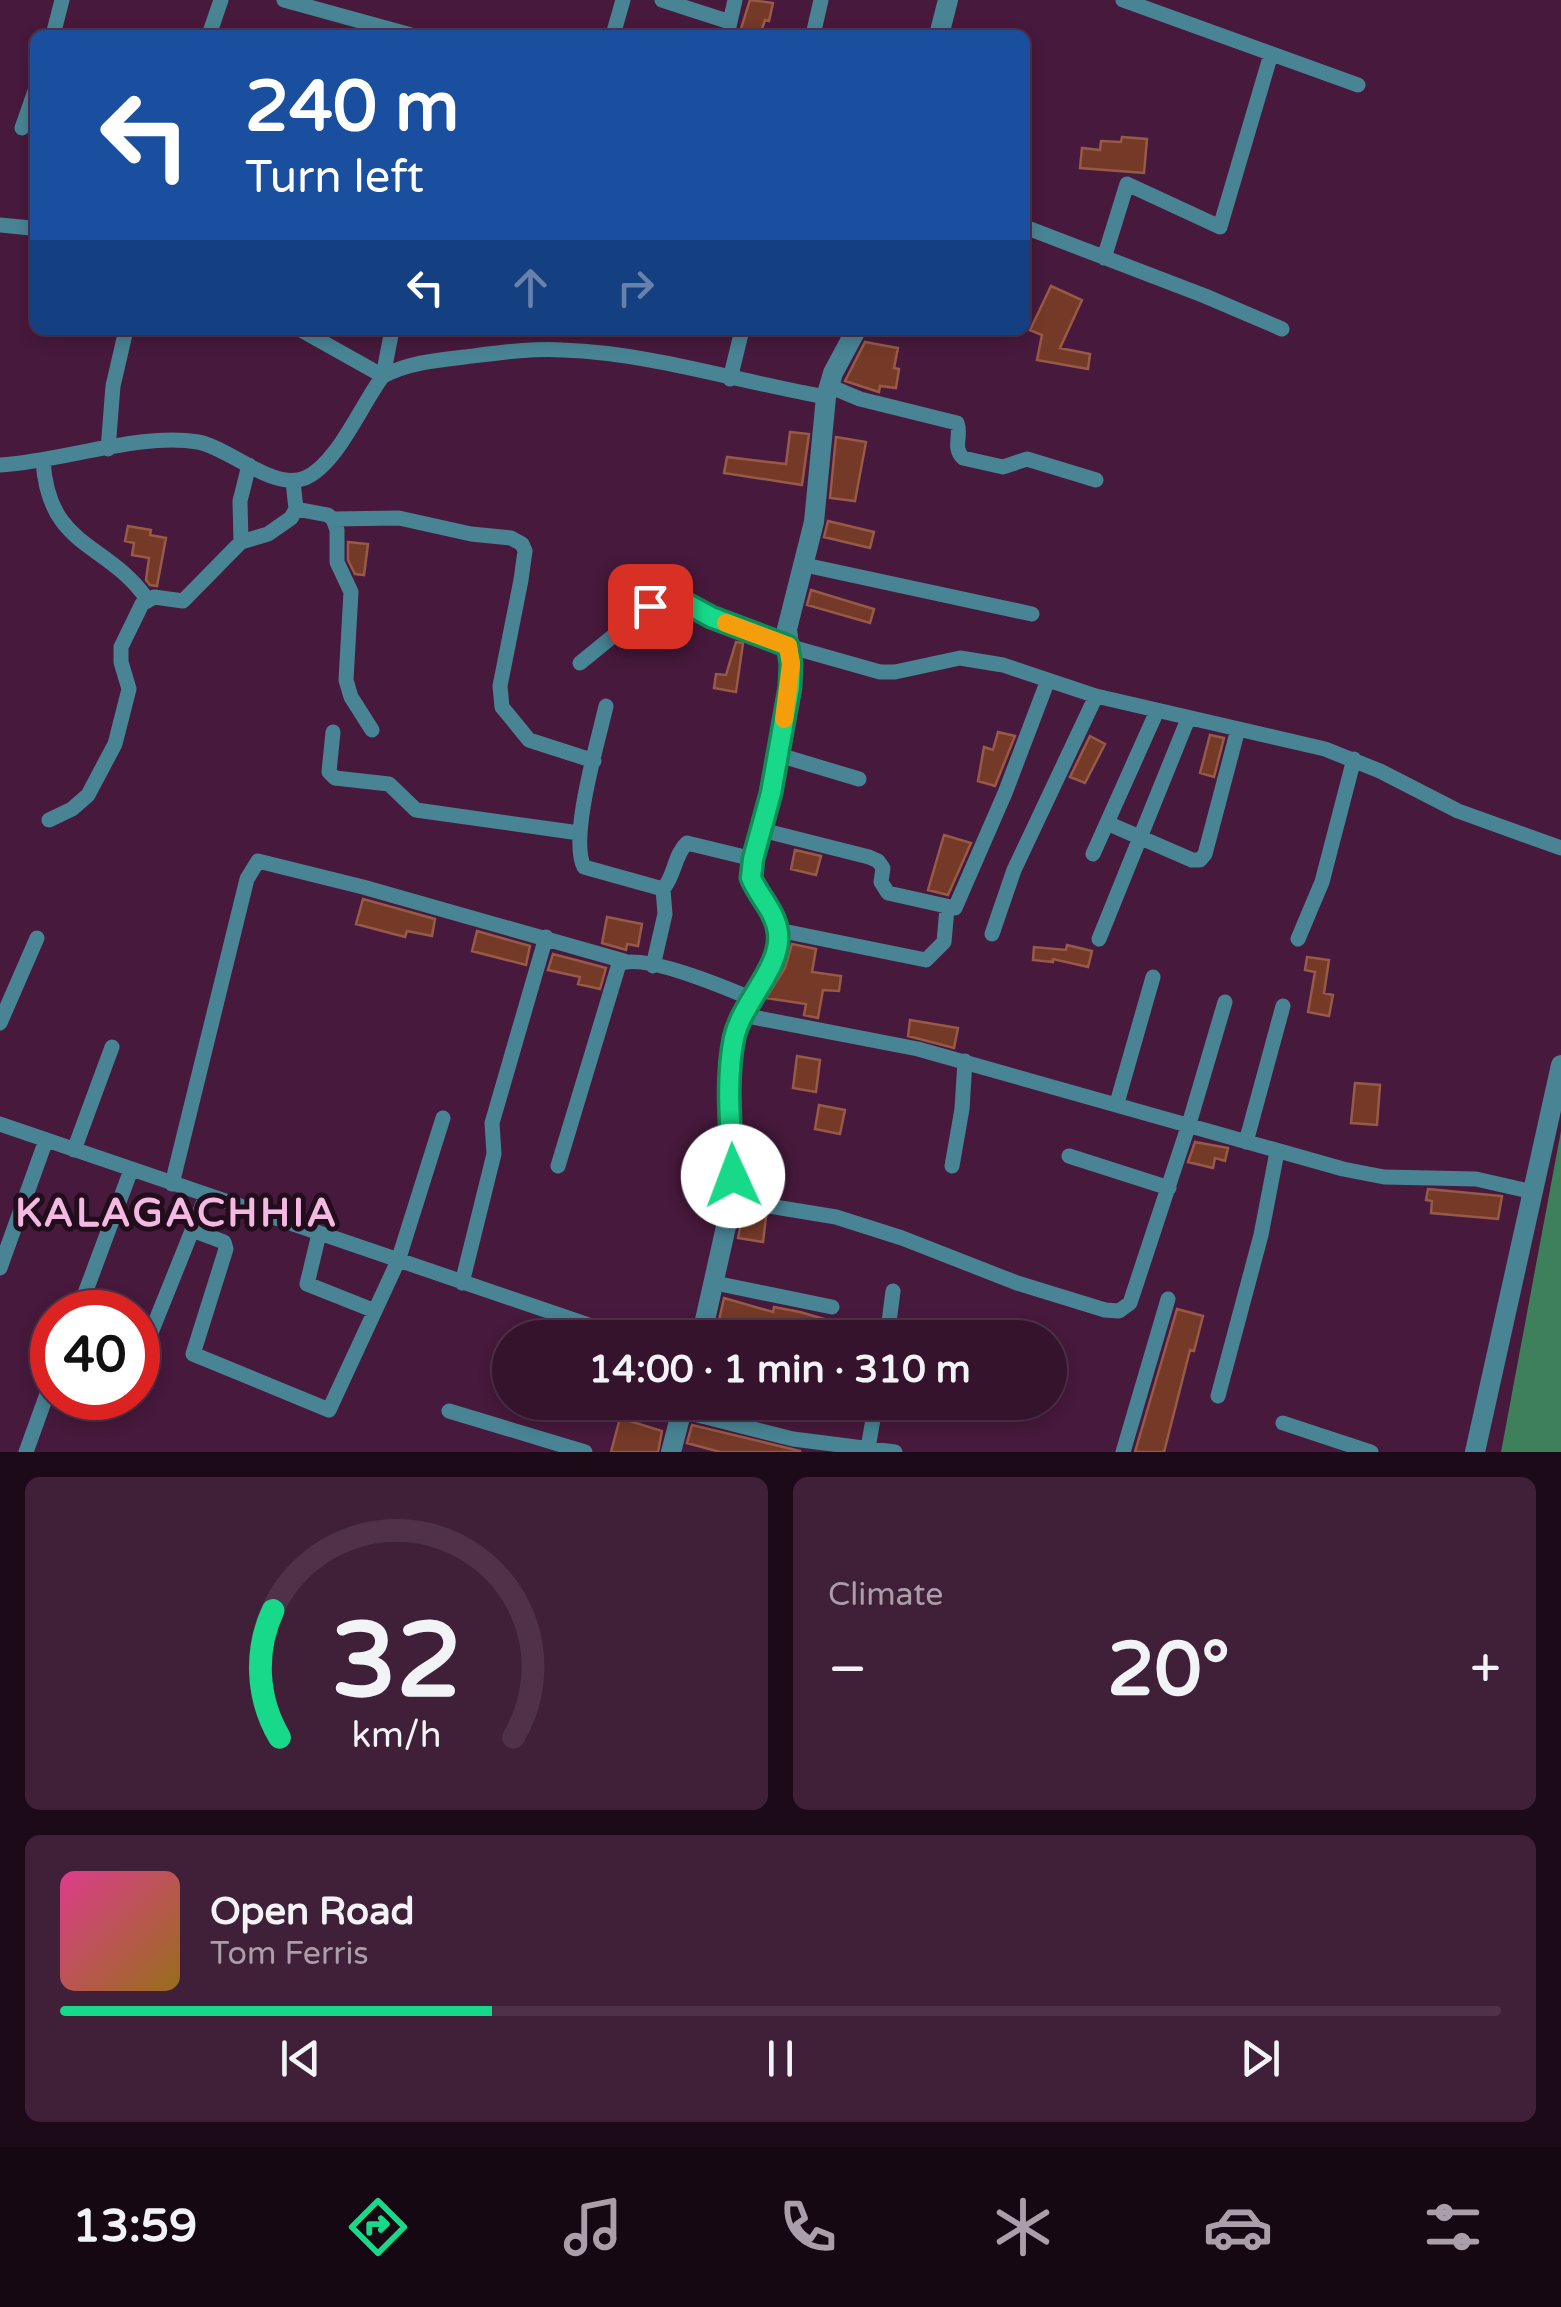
<!DOCTYPE html>
<meta charset="utf-8">
<style>
:root{--surface:#35132d;--page:#402039;--text:#f1f3f6;--muted:#aa9eaa;--line:#4f3249;--accent:#17d989}
body{margin:0;font-family:"Varela Round",sans-serif;background:var(--page);color:var(--text);height:100vh;display:flex;flex-direction:column;font-size:38px;white-space:nowrap}
*{box-sizing:border-box;margin:0}
p{font-size:32px;color:var(--muted)}
.icon{flex:none;width:55px;height:55px;fill:none;stroke:currentColor;stroke-width:2;stroke-linecap:round;stroke-linejoin:round}
.map{position:relative;height:1452px;overflow:hidden}
.side{display:flex;flex-direction:column;gap:25px;padding:25px;background:#1d0a19;flex:1}
.side>*{flex:none}
.guide{position:absolute;left:30px;top:30px;width:1000px;height:305px;border-radius:15px;box-shadow:0 5px 15px #0003,0 0 0 2px var(--line);background:#1a4fa0;color:#fff;overflow:hidden}
.speed{position:absolute;left:30px;top:1290px;display:flex;gap:20px;font-size:50px;font-weight:700;text-align:center}
.speed>*{display:grid;place-content:center;width:130px;height:130px;border-radius:50%;background:var(--surface);box-shadow:0 5px 15px #0003,0 0 0 2px var(--line);line-height:1}
.speed .limit{border:15px solid #d22;background:#fff;color:#111}
.pin{position:absolute;display:grid;place-items:center;width:85px;height:85px;color:#fff;margin:-42px;border-radius:20px;box-shadow:0 5px 15px #0006}
.me{position:absolute;width:110px;margin:-55px;rotate:358deg;stroke-linejoin:round;filter:drop-shadow(0 0 8px #0008)}
.turn{display:flex;align-items:center;gap:35px;height:210px;padding:0 50px;font-size:45px}
.turn .icon{width:130px;height:130px;stroke-width:2.5}
.turn b{display:block;font-size:70px;line-height:85px}
.lanes{display:flex;align-items:center;height:95px;padding:0 50px;background:#0003;justify-content:center;gap:50px;direction:ltr}
.lanes .off{opacity:.35}
.big{font-size:75px;font-weight:700;line-height:1.1}
.side .tile{flex:1;display:flex;flex-direction:column;justify-content:center;gap:15px;min-width:0;padding:0 35px;border-radius:15px;background:var(--page)}
.side .dial{align-items:center;gap:0}
.dial svg{height:260px;overflow:visible;fill:none;stroke:var(--line);stroke-width:7;stroke-linecap:round;text-anchor:middle}
.dial text{fill:var(--text);stroke:none}
.song{display:flex;align-items:center;gap:30px}
.cover{width:120px;height:120px;border-radius:15px;background:linear-gradient(135deg,hsl(330 70% 55%),hsl(40 70% 35%))}
.played{height:10px;border-radius:5px;background:linear-gradient(90deg,var(--accent) 30%,var(--line) 30%)}
.keys{display:flex;justify-content:space-around;direction:ltr}
.heat{display:flex;justify-content:space-between;align-items:center;font-size:55px;direction:ltr}
.side .tiles{flex:1;display:grid;gap:25px;grid-template-columns:1fr 1fr}
.tile:last-child{grid-column:span 2}
.trip{position:absolute;left:492px;top:1320px;width:575px;height:100px;border-radius:50px;background:var(--surface);box-shadow:0 5px 15px #0003,0 0 0 2px var(--line);font-weight:700;line-height:100px;text-align:center}
.tabs{display:flex;height:160px;justify-content:space-around;align-items:center;background:#150812;color:var(--muted)}
.tabs .icon{width:70px;height:70px}
.tabs .on{color:var(--accent)}
.tabs b{font-size:45px;color:var(--text)}
.map>svg:first-child{display:block}
.water{fill:#3e805c}
.building{fill:#743927;stroke:#975a47;stroke-width:2.5}
.lines{fill:none;stroke-linecap:round;stroke-linejoin:round}
.minor{stroke:#488494;stroke-width:15}
.tertiary{stroke:#488494;stroke-width:20}
.route-casing{stroke:#0f8d59;stroke-width:25}
.route{stroke:#17d989;stroke-width:18}
.slow{stroke:#f59e0b;stroke-width:18}
.labels{text-anchor:middle;stroke-width:10;stroke-linejoin:round;paint-order:stroke}
.district-label{font-size:40px;font-weight:bold;letter-spacing:2.5px;fill:#f4b9e3;stroke:#220d1c}
</style>
<div class="map">
<svg width="1561" height="1452" viewBox="0 0 1561 1452">
<rect width="100%" height="100%" fill="#47193c"/>
<path class="water" d="M1561 1131V1452H1501Z"/>
<path class="building" d="M750 0 773 3 769 21 765 20 760 35H739Z
M1122 137 1147 139 1144 173 1080 168 1082 148 1100 150 1101 141 1121 142Z
M1051 286 1082 300 1060 348 1090 354 1088 369 1037 360 1042 335 1030 330Z
M865 342 898 348 894 368 899 369 896 388 880 386 879 392 845 381Z
M790 432 809 434 802 485 724 473 727 457 786 464Z
M836 437 866 442 855 501 830 498Z
M828 521 874 532 870 548 824 537Z
M128 526 151 530 150 535 166 538 157 586 150 585 146 580 149 558 132 555 134 543 125 541Z
M348 542 368 544 364 575 355 574 348 560Z
M811 590 874 609 870 623 807 605Z
M736 642 743 643 736 692 714 688 716 674 726 675Z
M998 732 1015 736 995 786 978 781 984 747 993 750Z
M1210 735 1224 738 1214 777 1200 773Z
M1090 736 1105 744 1085 783 1070 777Z
M944 835 971 843 948 895 928 890Z
M795 850 821 856 816 875 791 869Z
M363 899 435 919 432 936 407 931 405 937 356 924Z
M607 917 642 924 638 946 627 944 626 950 602 943Z
M477 931 530 946 526 965 472 951Z
M792 944 816 949 812 972 841 976 839 991 823 990 818 1018 804 1015 806 1004 766 998 785 968Z
M1067 945 1092 951 1088 967 1053 959V962L1033 960 1034 947 1066 950Z
M553 954 606 968 600 989 578 984 580 977 548 970Z
M1307 957 1329 960 1324 993 1333 995 1329 1016 1308 1012 1315 972 1305 970Z
M910 1020 958 1028 954 1048 908 1036Z
M797 1056 820 1060 816 1092 793 1088Z
M1355 1083 1380 1085 1377 1125 1351 1123Z
M819 1105 845 1110 840 1134 815 1129Z
M1195 1142 1228 1148 1225 1161 1215 1158 1213 1168 1188 1162Z
M1428 1189 1502 1196 1498 1219 1431 1213 1432 1201 1426 1200Z
M743 1213 766 1217 763 1242 738 1238Z
M724 1298 773 1312 774 1307 800 1312 876 1334V1338H715Z
M1177 1309 1203 1316 1194 1351 1190 1350 1164 1452H1135Z
M620 1418 662 1431 658 1452H611Z
M692 1425 800 1451V1452H720L687 1443Z"/>
<g class="lines">
<path class="minor" d="M284 0 411 35
M662 0 730 22
M1123 0 1358 85
M53 35 62 0
M209 35 221 0
M613 35 623 0
M727 35 735 0
M813 35 821 0
M22 128 35 91
M0 225 31 228
M1025 227 1205 296 1282 329
M1104 258 1127 184 1220 227 1271 54
M301 330 383 376 392 330
M730 379 742 330
M829 386 860 399 957 423C962 436 952 447 963 458L1003 467 1027 459 1096 480
M108 449 113 386 126 330
M43 461C49 549 105 540 147 599
M0 465C61 462 140 432 198 442 230 448 273 491 305 478 337 465 362 403 383 376 408 363 437 360 464 357 497 353 531 348 563 350 651 353 740 382 826 397
M296 509 328 515 333 519 337 530V562L351 592 346 680 351 697 372 730
M333 519 399 518 471 534 511 538 522 544 525 551 521 580 500 686 502 707 529 740 594 761
M241 542 240 501 249 465
M805 565 1032 614
M580 663 650 606 679 599 711 617 788 646 880 672H895L960 658 1003 665 1096 696 1325 749 1380 771 1458 811 1561 848
M606 706C598 742 569 837 584 867L663 889C675 876 674 855 687 843L753 859
M333 732 329 772 335 778 389 784 416 810 579 833
M779 755 859 779
M49 820 72 809 88 795 115 744 129 689 121 662V647L142 604 154 597 183 601 241 542 268 534 291 518 296 509 293 481
M1107 823 1192 860H1200L1205 854 1238 729
M762 830 869 857 878 861 883 868 881 882 888 893 955 908 1005 793 1048 680
M1093 854 1157 711
M778 930 926 960 944 942 947 908
M992 934 1014 870 1096 696
M1099 939 1188 719
M1298 939 1322 882 1354 759
M653 966 665 914 663 889
M742 1015 918 1049 1343 1169 1384 1177 1476 1179 1533 1192
M0 1023 37 938
M1117 1103 1153 977
M0 1124 627 1338
M1246 1142 1283 1006
M74 1150 112 1047
M1069 1156 1169 1188
M558 1166 619 964C643 953 724 987 750 998
M952 1166 962 1109 965 1061
M172 1184 247 879 258 861 363 887 624 961
M732 1200 836 1217 902 1238 1017 1283 1105 1310 1119 1311 1130 1303 1189 1124 1225 1002
M192 1230 224 1242 226 1249 193 1354 329 1410 398 1261 443 1118
M319 1234 307 1284 375 1311
M0 1268 46 1140
M462 1283 494 1154 492 1123 546 937
M715 1283 832 1307
M78 1312 131 1170
M887 1338 893 1291
M138 1365 206 1196
M1218 1396 1261 1235 1277 1152
M449 1411 585 1452
M682 1411 793 1439 895 1452
M1283 1423 1371 1452
M868 1448 876 1402
M26 1452 52 1380
M1123 1452 1168 1299"/>
<path class="tertiary" d="M939 35 948 0
M701 1338 732 1200 730 1070 735 1035 750 998 772 963 778 945V930L770 910 751 879 753 859 771 793 790 687 791 664 787 629 814 522 826 397 833 373 856 330
M671 1452 684 1402
M1475 1452 1561 1065"/>
</g>
<g class="lines">
<defs>
<path id="route" d="M650 606 680 600 711 617 788 646 791 664 790 687 771 793 753 859 751 878C759 897 776 912 778 933 782 967 742 1002 734 1038 725 1083 731 1130 733 1176"/>
</defs>
<use href="#route" class="route-casing"/>
<use href="#route" class="route"/>
<path class="slow" d="M726 623 788 646 791 664 784 719"/>
</g>
<g class="labels">
<g class="district-label">
<text x="177" y="1226">KALAGACHHIA</text>
</g>
</g>
</svg>
<div class="speed"><div class="limit">40</div></div>
<div class="pin" style="left:650px;top:606px;background:#d93025"><svg class="icon" aria-label="arrive" viewBox="0 0 24 24"><path d="M6 21V4h12l-3 4 3 4H6"/></svg></div>
<svg class="me" style="left:733px;top:1176px" viewBox="-20 -20 40 40"><circle r="19" fill="#fff"/><path d="M0-13L10 11 0 6-10 11z" fill="#17d989"/></svg>
<div class="trip">14:00 · 1 min · 310 m</div>
<div class="guide">
<div class="turn"><svg class="icon" aria-label="left" viewBox="0 0 24 24"><path d="M17 20v-9H6M10 6l-5 5 5 5"/></svg><div><b>240 m</b>Turn left</div></div>
<div class="lanes"><svg class="icon" aria-label="left" viewBox="0 0 24 24"><path d="M17 20v-9H6M10 6l-5 5 5 5"/></svg><svg class="icon off" aria-label="ahead" viewBox="0 0 24 24"><path d="M12 20V5M6 11l6-6 6 6"/></svg><svg class="icon off" aria-label="right" viewBox="0 0 24 24"><path d="M7 20v-9h11M14 6l5 5-5 5"/></svg></div>
</div>
</div>
<section class="side">
<div class="tiles">
<div class="tile dial"><svg viewBox="0 0 100 80">
<path d="M14 69A42 42 0 1 1 86 69"/>
<path d="M14 69A42 42 0 0 1 12 30" stroke="#17d989"/>
<text x="50" y="56" font-size="32" font-weight="700">32</text>
<text x="50" y="72" font-size="11">km/h</text>
</svg></div>
<div class="tile"><p>Climate</p>
<div class="heat"><a>−</a><b class="big">20°</b><a>+</a></div>
</div>
<div class="tile">
<div class="song"><i class="cover"></i><div><b>Open Road</b><p>Tom Ferris</p></div></div>
<div class="played"></div>
<div class="keys"><svg class="icon" aria-label="previous" viewBox="0 0 24 24"><path d="M18 5L8 12l10 7zM5 5v14"/></svg><svg class="icon" aria-label="pause" viewBox="0 0 24 24"><path d="M8 5v14M16 5v14"/></svg><svg class="icon" aria-label="next" viewBox="0 0 24 24"><path d="M6 5l10 7-10 7zM19 5v14"/></svg></div>
</div>
</div>
</section>
<nav class="tabs">
<b>13:59</b>
<svg class="icon on" aria-label="directions" viewBox="0 0 24 24"><path d="M12 3l9 9-9 9-9-9zM9 14v-3h6M13 9l2 2-2 2"/></svg>
<svg class="icon" aria-label="music" viewBox="0 0 24 24"><path d="M9 18V5l10-2v13"/><circle cx="6" cy="18" r="3"/><circle cx="16" cy="16" r="3"/></svg>
<svg class="icon" aria-label="phone" viewBox="0 0 24 24"><path d="M5 4h4l2 5-3 2q2 4 5 5l2-3 5 2v4C11 20 4 13 5 4z"/></svg>
<svg class="icon" aria-label="climate" viewBox="0 0 24 24"><path d="M12 3v18M4 7l16 10M4 17L20 7"/></svg>
<svg class="icon" aria-label="car" viewBox="0 0 24 24"><path d="M5 17H2v-5l4-1 3-4h7l3 4 3 1v5h-3M9 17h6M6 11h13"/><circle cx="7" cy="17" r="2"/><circle cx="17" cy="17" r="2"/></svg>
<svg class="icon" aria-label="filters" viewBox="0 0 24 24"><path d="M4 7h16M4 17h16"/><circle cx="9" cy="7" r="2"/><circle cx="15" cy="17" r="2"/></svg>
</nav>
